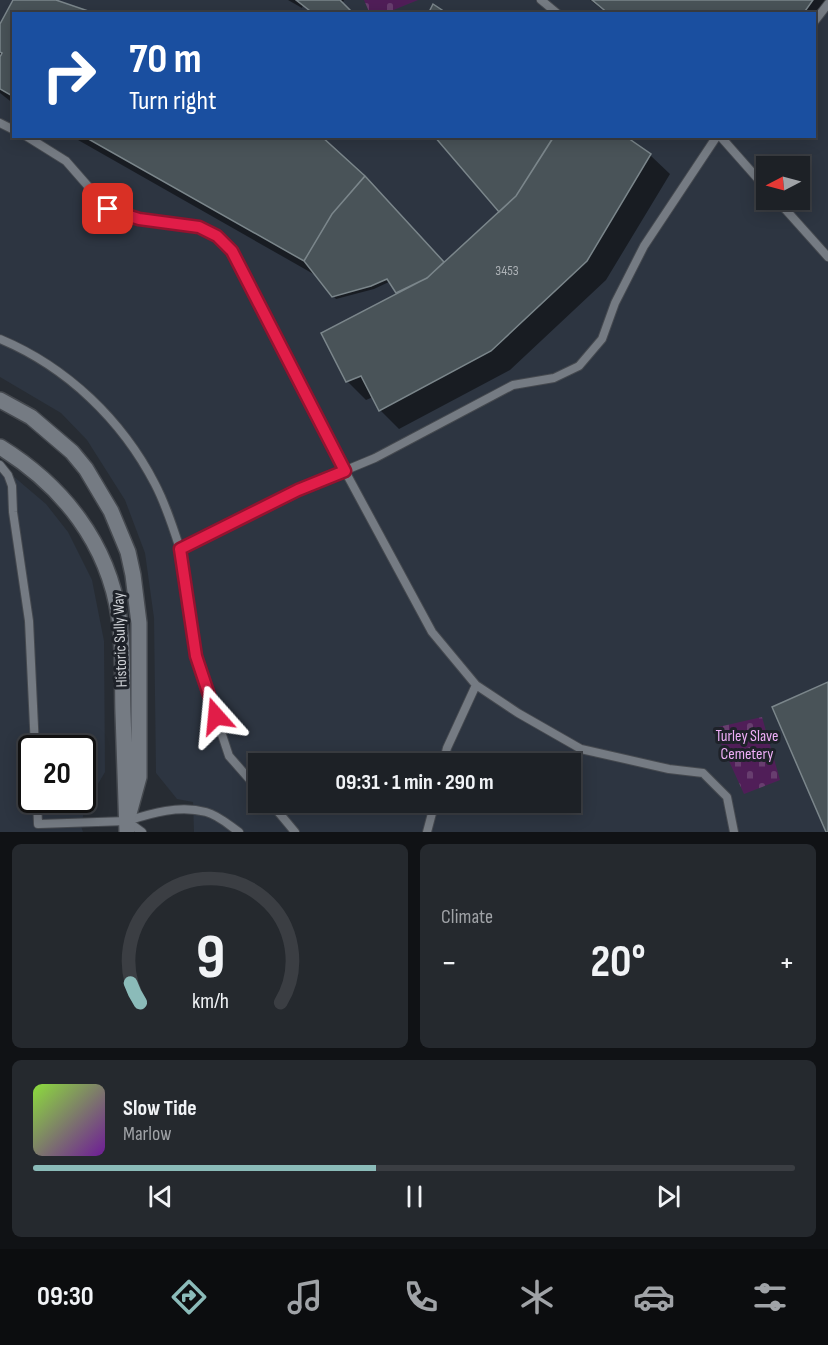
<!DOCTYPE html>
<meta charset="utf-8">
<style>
:root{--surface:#1d2126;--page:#25292e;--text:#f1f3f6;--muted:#a0a3a7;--line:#3b3e43;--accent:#8bbbb9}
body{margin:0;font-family:"Sofia Sans Condensed",sans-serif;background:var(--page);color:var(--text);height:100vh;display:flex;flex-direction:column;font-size:22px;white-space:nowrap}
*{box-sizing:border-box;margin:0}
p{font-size:20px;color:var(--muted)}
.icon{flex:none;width:33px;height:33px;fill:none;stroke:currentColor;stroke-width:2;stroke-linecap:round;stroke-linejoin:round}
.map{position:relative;height:832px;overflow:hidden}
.details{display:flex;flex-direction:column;gap:12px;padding:12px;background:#101215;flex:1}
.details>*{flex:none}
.guide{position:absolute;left:12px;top:12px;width:804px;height:126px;border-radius:0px;box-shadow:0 3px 15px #0003,0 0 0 2px var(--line);background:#1a4fa0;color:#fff;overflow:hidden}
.needle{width:39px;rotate:264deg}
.controls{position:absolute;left:756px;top:156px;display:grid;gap:12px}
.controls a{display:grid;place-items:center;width:54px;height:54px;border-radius:0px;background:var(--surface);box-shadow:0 3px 15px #0003,0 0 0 2px var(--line);font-size:30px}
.speed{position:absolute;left:18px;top:735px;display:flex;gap:12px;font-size:30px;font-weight:700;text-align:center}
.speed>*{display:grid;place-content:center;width:78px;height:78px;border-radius:50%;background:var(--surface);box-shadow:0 3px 15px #0003,0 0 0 2px var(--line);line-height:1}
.speed .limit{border:3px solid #111;border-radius:9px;background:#fff;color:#111}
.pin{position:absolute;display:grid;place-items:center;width:51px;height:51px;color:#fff;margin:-26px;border-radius:12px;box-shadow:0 3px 9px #0006}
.me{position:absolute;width:66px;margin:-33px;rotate:342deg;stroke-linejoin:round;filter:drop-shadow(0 0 4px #0008)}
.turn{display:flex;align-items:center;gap:21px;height:126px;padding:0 18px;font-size:27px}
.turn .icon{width:78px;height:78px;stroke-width:2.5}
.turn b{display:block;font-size:42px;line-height:51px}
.big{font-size:45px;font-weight:700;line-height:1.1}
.details .tile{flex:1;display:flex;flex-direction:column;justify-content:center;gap:9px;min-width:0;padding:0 21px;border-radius:9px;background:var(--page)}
.details .dial{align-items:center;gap:0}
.dial svg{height:156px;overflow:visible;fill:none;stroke:var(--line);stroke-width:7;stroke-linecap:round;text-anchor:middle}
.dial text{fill:var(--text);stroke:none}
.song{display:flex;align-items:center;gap:18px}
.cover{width:72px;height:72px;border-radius:9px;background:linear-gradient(135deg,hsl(90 70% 55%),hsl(280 70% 35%))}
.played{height:6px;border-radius:3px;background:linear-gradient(90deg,var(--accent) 45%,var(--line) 45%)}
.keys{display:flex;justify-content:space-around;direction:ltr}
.heat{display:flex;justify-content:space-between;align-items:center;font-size:33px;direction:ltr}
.details .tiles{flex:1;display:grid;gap:12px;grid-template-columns:1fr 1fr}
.tile:last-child{grid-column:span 2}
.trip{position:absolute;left:248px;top:753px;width:333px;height:60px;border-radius:0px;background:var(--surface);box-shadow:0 3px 15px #0003,0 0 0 2px var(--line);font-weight:700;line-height:60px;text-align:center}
.dock{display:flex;height:96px;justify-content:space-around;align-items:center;background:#0c0d0f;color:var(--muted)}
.dock .icon{width:42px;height:42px}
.dock .selected{color:var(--accent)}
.dock b{font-size:27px;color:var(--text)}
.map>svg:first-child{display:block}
.built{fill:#2d3541;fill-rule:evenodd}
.cemetery{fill:url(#cemetery-stones)}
.shadow{fill:#0007}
.building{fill:#495358;stroke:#7b868b;stroke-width:1.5}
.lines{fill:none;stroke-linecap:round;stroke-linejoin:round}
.service-casing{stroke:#45494f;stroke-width:10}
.minor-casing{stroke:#45494f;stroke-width:18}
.service{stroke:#757b83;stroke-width:8}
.minor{stroke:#757b83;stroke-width:15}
.route-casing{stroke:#92132f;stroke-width:15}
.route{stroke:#e11d48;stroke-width:10}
.labels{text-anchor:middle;stroke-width:6;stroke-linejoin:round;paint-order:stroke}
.number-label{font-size:14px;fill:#adb2b6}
.street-label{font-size:16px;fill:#ced1d6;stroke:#1e2229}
.park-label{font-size:16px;fill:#eeaef7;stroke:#1e2229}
</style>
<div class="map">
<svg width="828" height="832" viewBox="0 0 828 832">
<defs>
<pattern id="cemetery-stones" width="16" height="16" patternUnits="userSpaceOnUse" patternTransform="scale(1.5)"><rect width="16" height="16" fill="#501e58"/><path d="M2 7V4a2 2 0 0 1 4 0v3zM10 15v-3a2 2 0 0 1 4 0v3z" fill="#683e6f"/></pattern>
</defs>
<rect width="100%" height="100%" fill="#272c33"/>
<path class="built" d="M0 0H828V832H194L193 802 177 799 156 773 154 618 145 553 125 500 87 440 61 413 0 377ZM14 14H814V136H14ZM766 166H800V200H766ZM258 764H570V802H258Z
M0 468 6 470 46 504 68 532 92 580 104 641 105 772 85 806 81 826 83 832H0ZM32 748H82V800H32Z"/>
<path class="cemetery" d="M364 0H418L386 13 370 14Z
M762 717 780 780 744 794 714 728Z"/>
<path class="shadow" d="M14 0H51L14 14V104L0 93V60L2 57 0 55V28Z
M288 0H344L342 4 303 5 302 8Z
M590 0H828V11L814 29V14H608Z
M71 136H319L383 197 444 264 501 212 553 140 622 136 650 155 670 174 606 280 510 370 399 429 380 410 373 397 366 400 347 381 399 294 391 281 374 289 336 299 317 276Z"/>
<path class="building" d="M13 0H56L97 14H14V97L0 89V57L2 53 0 52V24Z
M296 0H340L354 14H314Z
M592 0H813L803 14H609Z
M433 4 448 14H428Z
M83 136H321L365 176 332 214 304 261Z
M434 136H551L553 138 516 196 499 212Z
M554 136H625L651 154 587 261 491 351 379 411 361 376 346 382 321 333 427 278 516 196Z
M365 176 444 262 427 278 396 293 387 279 371 286 332 297 304 261 332 214Z
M828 682V832H826L772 707Z"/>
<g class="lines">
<defs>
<path id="service" d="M541 0 558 14
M814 22 828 4
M0 123 14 130
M26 136 66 161 108 209 139 219 199 227 217 236 232 251 345 471 432 632 476 685 447 748 443 764
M720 136 766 188
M777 200 828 257
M0 339C67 367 122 420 155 484 166 505 173 527 180 549L298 490 375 458 513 385 554 378 579 366 602 339 615 303 644 246 717 136
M0 465 8 475 12 486 13 512 29 621 35 748
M180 549 196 656 229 756 258 789
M476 685 518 713 581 749 669 769 703 773 727 797 734 832
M37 800 38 824 127 821
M270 802 295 832
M142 832 127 821C152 813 179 805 206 812 218 815 229 825 239 832
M427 832 435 802"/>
<path id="minor" d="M0 400 31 417 72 452 86 469 111 511 128 552 133 575 139 623V777L127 821
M0 447C63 486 108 543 119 617 124 649 122 681 123 713 124 753 126 792 127 832"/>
</defs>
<use href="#service" class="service-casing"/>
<use href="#minor" class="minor-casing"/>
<use href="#service" class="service"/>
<use href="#minor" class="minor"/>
</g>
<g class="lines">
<defs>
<path id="route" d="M108 209 139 219 199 227 217 236 232 251 345 471 298 490 180 549 196 656 216 716"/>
</defs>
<use href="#route" class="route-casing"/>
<use href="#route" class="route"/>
</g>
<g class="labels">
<g class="number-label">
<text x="507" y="275">3453</text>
</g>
<g class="street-label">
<text transform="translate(119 640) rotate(-92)" y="6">Historic Sully Way</text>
</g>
<g class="park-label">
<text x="747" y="741">Turley Slave<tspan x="747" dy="18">Cemetery</tspan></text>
</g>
</g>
</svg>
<div class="controls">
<a><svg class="needle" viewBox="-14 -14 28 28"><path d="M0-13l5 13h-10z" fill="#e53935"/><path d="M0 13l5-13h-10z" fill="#a0a3a7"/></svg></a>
</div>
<div class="speed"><div class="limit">20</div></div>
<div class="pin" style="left:108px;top:209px;background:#d93025"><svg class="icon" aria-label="arrive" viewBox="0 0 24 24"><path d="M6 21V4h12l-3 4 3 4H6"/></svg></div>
<svg class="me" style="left:216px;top:716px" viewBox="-20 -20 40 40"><path d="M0-17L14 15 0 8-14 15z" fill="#e11d48" stroke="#fff" stroke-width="4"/></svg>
<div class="trip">09:31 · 1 min · 290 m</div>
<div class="guide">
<div class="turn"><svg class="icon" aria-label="right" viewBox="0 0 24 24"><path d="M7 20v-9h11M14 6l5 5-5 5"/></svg><div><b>70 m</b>Turn right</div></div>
</div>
</div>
<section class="details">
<div class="tiles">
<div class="tile dial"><svg viewBox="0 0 100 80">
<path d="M14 69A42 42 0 1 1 86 69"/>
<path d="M14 69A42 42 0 0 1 9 59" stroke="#8bbbb9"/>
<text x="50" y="56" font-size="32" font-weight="700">9</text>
<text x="50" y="72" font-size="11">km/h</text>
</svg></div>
<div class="tile"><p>Climate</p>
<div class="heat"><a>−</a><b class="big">20°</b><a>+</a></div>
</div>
<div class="tile">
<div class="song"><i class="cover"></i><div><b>Slow Tide</b><p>Marlow</p></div></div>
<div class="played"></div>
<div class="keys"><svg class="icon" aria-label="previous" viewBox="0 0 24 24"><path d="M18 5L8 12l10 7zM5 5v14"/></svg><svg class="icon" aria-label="pause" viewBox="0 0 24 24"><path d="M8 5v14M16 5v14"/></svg><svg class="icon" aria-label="next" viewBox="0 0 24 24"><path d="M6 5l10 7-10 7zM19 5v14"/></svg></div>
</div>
</div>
</section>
<nav class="dock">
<b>09:30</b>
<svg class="icon selected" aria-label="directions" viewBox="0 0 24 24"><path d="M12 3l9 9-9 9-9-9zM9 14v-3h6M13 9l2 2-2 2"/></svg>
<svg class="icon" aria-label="music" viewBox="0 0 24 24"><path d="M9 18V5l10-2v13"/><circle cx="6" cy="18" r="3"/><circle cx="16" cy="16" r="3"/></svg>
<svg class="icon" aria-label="phone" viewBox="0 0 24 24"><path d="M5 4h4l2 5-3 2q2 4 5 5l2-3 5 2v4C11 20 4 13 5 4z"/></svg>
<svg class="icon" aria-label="climate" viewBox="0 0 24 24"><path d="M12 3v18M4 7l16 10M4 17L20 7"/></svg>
<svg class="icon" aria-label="car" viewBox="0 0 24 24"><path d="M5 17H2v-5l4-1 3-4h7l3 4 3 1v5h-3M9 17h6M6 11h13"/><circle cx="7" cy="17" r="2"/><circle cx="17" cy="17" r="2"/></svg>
<svg class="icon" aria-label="filters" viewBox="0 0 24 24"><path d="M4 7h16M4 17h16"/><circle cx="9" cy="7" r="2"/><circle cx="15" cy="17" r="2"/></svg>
</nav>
